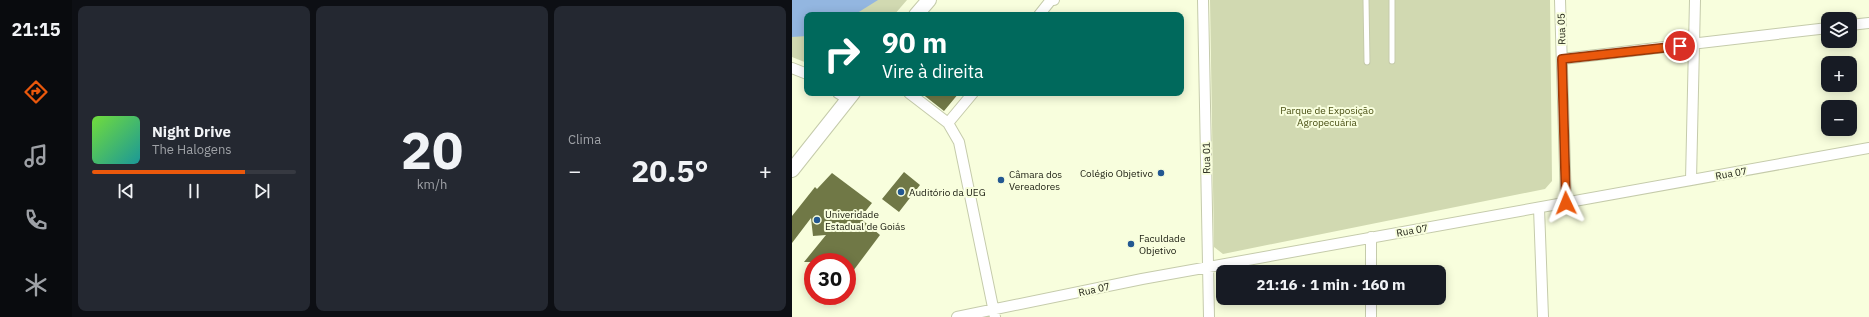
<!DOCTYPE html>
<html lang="pt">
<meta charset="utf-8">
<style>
:root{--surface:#171b24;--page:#242831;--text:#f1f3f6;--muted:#9ea1a6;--line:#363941;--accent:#ea580c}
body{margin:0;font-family:"IBM Plex Sans",sans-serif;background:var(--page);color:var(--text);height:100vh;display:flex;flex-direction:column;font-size:15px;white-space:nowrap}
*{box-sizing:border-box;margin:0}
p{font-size:13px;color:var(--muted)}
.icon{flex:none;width:22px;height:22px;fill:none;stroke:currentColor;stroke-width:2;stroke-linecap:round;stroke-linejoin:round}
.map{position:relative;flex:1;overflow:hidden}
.drawer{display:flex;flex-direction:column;gap:6px;padding:6px;background:#0d0f14;width:720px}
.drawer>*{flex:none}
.guide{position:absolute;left:12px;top:12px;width:380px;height:84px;border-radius:8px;box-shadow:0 2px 10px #0003;background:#00695c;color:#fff;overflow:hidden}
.tools{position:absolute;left:1029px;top:12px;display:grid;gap:8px}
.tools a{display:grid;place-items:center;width:36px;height:36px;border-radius:8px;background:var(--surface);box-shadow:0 2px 10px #0003;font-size:20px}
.speed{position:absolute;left:12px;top:253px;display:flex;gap:8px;font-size:20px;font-weight:700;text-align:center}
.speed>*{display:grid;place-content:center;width:52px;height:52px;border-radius:50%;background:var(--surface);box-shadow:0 2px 10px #0003;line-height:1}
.speed .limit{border:6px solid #d22;background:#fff;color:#111}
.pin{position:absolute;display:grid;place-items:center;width:34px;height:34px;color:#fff;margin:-17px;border:2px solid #fff;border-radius:50%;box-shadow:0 1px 4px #0007}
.me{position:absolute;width:44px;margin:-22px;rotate:358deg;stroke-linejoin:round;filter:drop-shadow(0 0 3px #0008)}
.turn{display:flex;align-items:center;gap:14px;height:84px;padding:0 12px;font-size:18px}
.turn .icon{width:52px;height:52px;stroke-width:2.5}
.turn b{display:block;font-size:28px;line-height:34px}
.big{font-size:30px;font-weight:800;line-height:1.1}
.drawer .tile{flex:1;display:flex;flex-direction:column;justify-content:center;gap:6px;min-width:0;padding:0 14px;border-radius:8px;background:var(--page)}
.drawer .dial{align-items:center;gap:0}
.dial b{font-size:52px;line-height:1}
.song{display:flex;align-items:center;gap:12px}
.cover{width:48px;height:48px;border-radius:6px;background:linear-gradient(135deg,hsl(100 70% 55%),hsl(180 70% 35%))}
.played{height:4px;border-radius:2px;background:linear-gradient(90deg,var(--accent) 75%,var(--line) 75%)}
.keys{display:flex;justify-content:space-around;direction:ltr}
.heat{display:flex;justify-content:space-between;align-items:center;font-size:22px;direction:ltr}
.drawer .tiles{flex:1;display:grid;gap:6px;grid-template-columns:repeat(3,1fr)}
.trip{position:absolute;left:424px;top:265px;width:230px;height:40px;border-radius:8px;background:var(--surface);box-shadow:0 2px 10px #0003;font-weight:800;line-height:40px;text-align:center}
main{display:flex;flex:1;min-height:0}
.tabs{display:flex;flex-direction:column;width:72px;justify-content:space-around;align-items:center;background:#090b0e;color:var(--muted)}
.tabs .icon{width:28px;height:28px}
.tabs .active{color:var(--accent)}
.tabs b{font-size:18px;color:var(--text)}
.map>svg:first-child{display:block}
.green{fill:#d1d9b1}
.water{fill:#93b6e0}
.building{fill:#707846}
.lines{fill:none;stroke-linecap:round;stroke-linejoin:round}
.service-casing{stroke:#c5cbab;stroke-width:7}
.minor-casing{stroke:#c5cbab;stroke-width:12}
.secondary-casing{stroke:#c5cbab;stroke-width:16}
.service{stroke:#fff;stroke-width:5}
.minor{stroke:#fff;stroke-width:10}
.secondary{stroke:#fff;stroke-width:14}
.route-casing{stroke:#983908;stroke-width:10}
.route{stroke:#ea580c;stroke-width:7}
.poi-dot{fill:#235891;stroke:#f8fedd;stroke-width:1.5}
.labels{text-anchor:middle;stroke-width:4;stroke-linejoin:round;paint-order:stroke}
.street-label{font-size:10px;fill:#1a1c10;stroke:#f8fedd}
.park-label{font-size:10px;fill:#474e12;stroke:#f8fedd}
.poi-label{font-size:10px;fill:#1a1c10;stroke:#f8fedd;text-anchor:start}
</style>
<main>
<nav class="tabs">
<b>21:15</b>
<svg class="icon active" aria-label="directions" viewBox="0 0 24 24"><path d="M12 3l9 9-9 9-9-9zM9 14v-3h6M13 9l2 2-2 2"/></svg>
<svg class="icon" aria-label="music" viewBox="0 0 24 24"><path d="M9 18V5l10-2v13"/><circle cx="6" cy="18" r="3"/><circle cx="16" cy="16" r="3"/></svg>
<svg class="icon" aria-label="phone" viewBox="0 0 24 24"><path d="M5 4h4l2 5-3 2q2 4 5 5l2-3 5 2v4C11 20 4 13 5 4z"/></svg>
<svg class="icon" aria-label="climate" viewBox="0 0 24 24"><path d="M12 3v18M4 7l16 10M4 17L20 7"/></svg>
</nav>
<section class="drawer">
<div class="tiles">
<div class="tile">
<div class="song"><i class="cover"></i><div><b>Night Drive</b><p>The Halogens</p></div></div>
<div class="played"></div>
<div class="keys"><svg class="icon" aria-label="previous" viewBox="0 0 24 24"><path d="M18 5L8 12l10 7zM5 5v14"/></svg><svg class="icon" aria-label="pause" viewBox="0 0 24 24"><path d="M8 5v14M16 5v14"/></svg><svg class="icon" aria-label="next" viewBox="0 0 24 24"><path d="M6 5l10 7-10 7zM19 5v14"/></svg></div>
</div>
<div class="tile dial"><b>20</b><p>km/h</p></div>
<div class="tile"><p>Clima</p>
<div class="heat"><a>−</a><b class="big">20.5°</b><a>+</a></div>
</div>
</div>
</section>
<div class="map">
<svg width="1077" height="317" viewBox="0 0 1077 317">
<rect width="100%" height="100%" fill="#f8fedd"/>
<path class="green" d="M76 0H115L102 15H41Z
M418 0H758L760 181 753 189 431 254 422 247Z
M15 24V63L0 57V29Z"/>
<path class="water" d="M0 0H86L62 15H15V36L0 37Z"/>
<path class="building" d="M129 93H167L152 111Z
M112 172 128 185 107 212 90 199Z
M40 173 80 203 68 218 88 235 55 279V262H12L34 235 21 236 19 218 0 243V216L23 187 25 189Z"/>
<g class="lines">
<defs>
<path id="service" d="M574 0 575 62
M600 0V61"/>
<path id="minor" d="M411 0 417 317
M768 0 774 203
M247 15 259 0H262
M1058 25 1077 23
M770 59 1036 28
M0 68 15 74
M46 93 56 99
M117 93 156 123 167 142 203 317
M156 123 181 93
M899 180 903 0
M747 208 751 317
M579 237V272
M579 298V317
M165 317 350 279 1077 148"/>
<path id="secondary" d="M124 15 137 0
M0 170 61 93"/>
</defs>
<use href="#service" class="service-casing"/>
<use href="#minor" class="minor-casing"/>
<use href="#secondary" class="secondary-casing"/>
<use href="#service" class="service"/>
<use href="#minor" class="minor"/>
<use href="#secondary" class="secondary"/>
</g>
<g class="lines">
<defs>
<path id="route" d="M774 203 770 59 888 46"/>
</defs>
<use href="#route" class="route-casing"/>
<use href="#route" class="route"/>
</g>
<g class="poi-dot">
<circle cx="369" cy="173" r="4"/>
<circle cx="209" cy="180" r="4"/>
<circle cx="109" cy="192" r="4"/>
<circle cx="25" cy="220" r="4"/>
<circle cx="339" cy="244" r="4"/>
</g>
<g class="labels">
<g class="street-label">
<text transform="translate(769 29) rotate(-92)" y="4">Rua 05</text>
<text transform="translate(414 158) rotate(-91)" y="4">Rua 01</text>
<text transform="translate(939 173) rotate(-10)" y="4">Rua 07</text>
<text transform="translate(620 230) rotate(-10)" y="4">Rua 07</text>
<text transform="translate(302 289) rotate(-12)" y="4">Rua 07</text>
</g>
<g class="park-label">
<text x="535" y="114">Parque de Exposição<tspan x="535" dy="12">Agropecuária</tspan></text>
</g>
<g class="poi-label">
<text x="361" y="177" text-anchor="end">Colégio Objetivo</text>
<text x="217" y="178">Câmara dos<tspan x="217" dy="12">Vereadores</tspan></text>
<text x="117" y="196">Auditório da UEG</text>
<text x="33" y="218">Univeridade<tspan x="33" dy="12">Estadual de Goiás</tspan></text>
<text x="347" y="242">Faculdade<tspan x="347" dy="12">Objetivo</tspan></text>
</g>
</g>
</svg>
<div class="tools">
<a><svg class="icon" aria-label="layers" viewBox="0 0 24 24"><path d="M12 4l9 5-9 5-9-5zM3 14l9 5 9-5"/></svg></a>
<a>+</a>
<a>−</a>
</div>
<div class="speed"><div class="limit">30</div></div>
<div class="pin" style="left:888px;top:46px;background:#d93025"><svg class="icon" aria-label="arrive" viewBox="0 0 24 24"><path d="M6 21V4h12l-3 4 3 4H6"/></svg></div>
<svg class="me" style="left:774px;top:203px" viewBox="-20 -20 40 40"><path d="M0-17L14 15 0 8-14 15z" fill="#ea580c" stroke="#fff" stroke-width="4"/></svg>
<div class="trip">21:16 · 1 min · 160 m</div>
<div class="guide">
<div class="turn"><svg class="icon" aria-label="right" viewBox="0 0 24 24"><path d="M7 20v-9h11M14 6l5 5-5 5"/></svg><div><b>90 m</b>Vire à direita</div></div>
</div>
</div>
</main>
